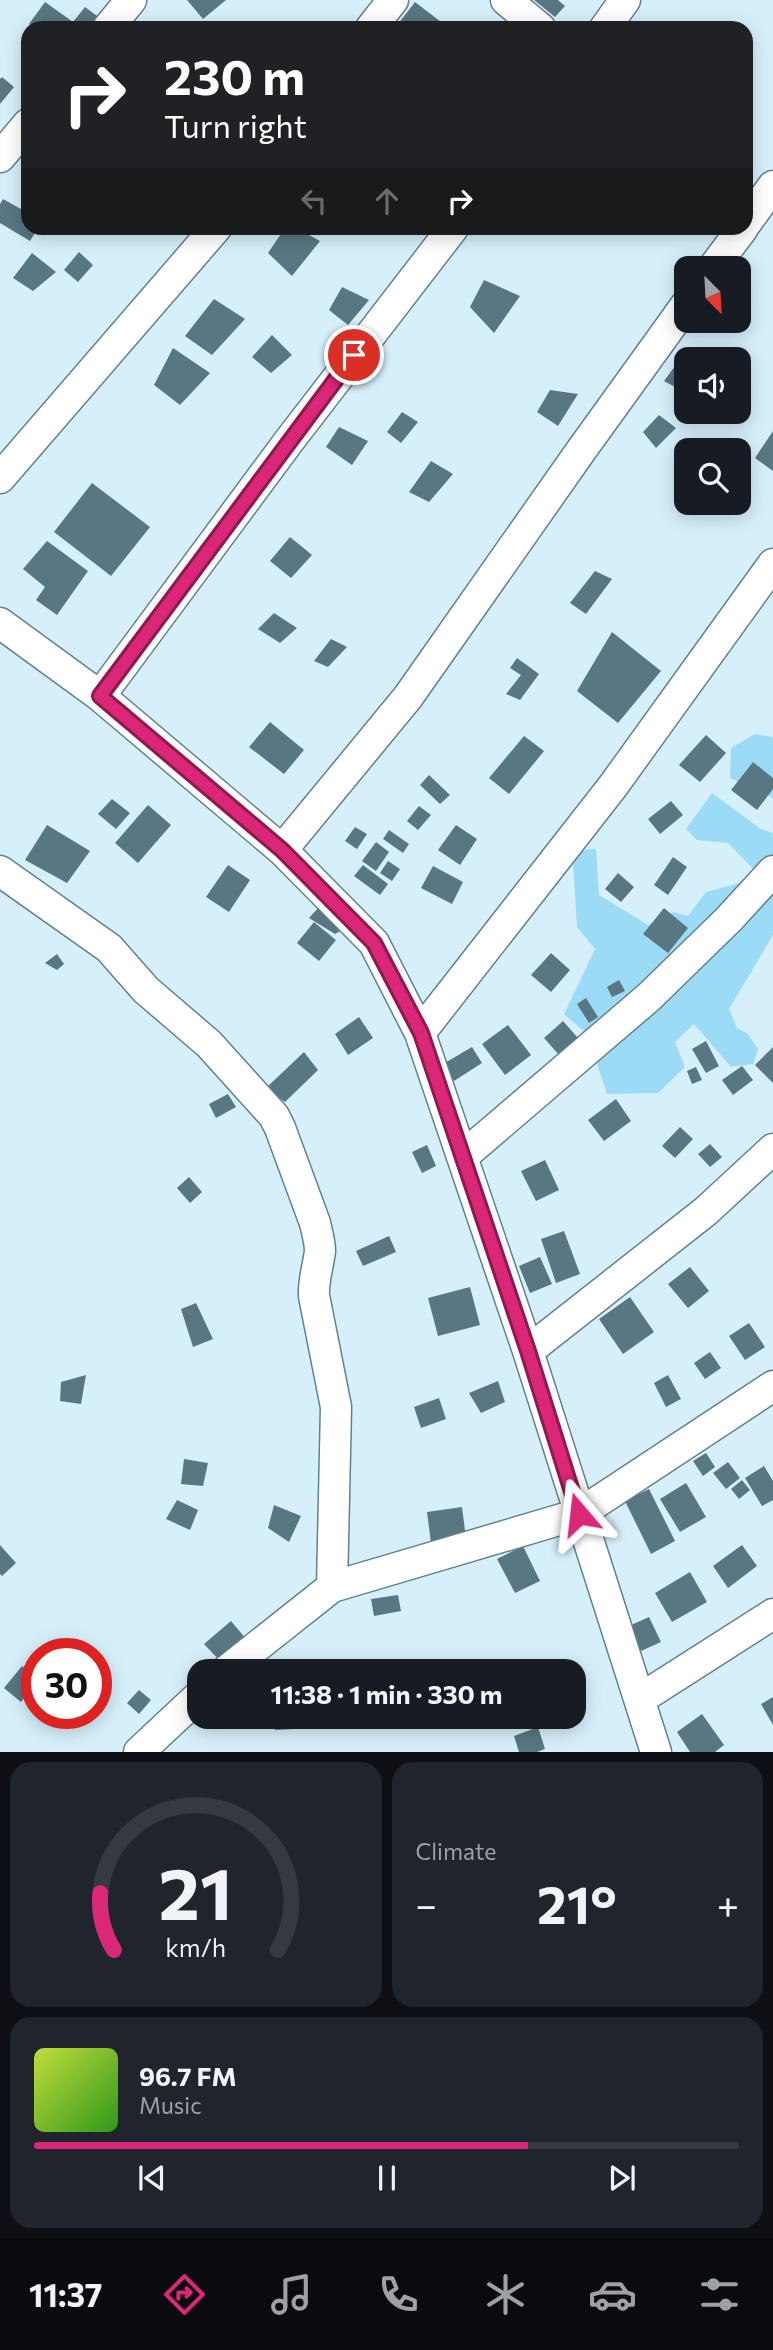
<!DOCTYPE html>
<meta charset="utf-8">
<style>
:root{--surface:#171b24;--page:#20242c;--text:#f1f3f6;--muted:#9ea1a6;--line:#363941;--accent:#db2777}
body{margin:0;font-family:Commissioner,sans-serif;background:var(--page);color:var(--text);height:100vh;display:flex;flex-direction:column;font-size:26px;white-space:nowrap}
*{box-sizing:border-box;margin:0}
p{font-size:23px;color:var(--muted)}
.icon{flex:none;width:38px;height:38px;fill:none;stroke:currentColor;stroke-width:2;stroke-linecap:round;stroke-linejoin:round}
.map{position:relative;height:1752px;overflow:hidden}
.sheet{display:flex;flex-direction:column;gap:10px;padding:10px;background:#0d0f14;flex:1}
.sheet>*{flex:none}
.top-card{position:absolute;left:21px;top:21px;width:732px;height:214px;border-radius:21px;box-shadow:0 4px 18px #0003;background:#202124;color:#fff;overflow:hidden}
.needle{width:46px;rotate:156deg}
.controls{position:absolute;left:674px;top:256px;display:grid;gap:14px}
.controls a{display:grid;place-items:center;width:77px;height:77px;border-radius:14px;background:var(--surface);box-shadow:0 4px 18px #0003;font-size:35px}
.speed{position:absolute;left:21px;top:1638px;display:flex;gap:14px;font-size:35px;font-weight:700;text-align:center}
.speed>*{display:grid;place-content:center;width:91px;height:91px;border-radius:50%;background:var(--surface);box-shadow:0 4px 18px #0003;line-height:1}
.speed .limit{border:10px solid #d22;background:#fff;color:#111}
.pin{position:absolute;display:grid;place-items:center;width:60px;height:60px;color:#fff;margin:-30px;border:4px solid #fff;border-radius:50%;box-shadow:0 2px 7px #0007}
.me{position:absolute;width:77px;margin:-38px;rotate:343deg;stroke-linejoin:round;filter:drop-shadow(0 0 5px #0008)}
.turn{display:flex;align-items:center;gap:24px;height:147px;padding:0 28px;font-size:32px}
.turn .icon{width:91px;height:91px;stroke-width:2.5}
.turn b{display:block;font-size:49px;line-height:60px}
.lanes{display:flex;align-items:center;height:66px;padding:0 28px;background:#0003;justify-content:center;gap:35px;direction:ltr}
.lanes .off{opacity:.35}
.big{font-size:52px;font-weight:700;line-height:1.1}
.sheet .card{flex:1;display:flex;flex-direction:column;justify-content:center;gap:10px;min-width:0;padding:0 24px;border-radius:21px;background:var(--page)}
.sheet .dial{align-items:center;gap:0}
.dial svg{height:182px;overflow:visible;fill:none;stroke:var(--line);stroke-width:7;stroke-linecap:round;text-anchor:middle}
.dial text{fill:var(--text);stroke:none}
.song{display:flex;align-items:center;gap:21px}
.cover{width:84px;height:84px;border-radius:10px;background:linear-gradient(135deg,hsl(70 70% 55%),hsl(110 70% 35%))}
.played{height:7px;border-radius:4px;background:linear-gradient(90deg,var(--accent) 70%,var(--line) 70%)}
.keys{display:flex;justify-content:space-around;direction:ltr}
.heat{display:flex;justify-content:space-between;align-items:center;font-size:38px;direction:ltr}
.sheet .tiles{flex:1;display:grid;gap:10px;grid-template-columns:1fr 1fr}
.card:last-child{grid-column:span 2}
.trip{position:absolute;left:187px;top:1659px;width:399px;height:70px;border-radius:21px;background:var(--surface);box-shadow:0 4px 18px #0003;font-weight:700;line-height:70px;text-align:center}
.dock{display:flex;height:112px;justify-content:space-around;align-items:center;background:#090b0e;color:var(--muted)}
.dock .icon{width:49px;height:49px}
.dock .selected{color:var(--accent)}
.dock b{font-size:32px;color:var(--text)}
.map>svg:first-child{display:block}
.green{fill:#9cdbf5}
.building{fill:#597683}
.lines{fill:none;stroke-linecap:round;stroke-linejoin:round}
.minor-casing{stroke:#63808d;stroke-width:33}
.minor{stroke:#fff;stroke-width:30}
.route-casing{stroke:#8e194d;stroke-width:18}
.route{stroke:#db2777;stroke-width:12}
</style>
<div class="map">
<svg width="773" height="1752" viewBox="0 0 773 1752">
<rect width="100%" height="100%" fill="#d6f0fb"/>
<path class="green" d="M755 734 773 737V798L730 778 731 748Z
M712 793 761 829 773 833V935L729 1009 737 1028 747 1033 758 1049 753 1064 731 1067 694 1024 675 1042 685 1067 658 1093 607 1094 587 1034 564 1014 595 949 577 927 573 863 581 850 596 849 599 895 648 925 674 912 688 916 706 892 761 877 728 843 697 840 686 829Z"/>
<path class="building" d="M187 0H226L203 19Z
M534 0H558L565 6 555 17Z
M45 2 73 22 85 7 104 21 98 28H35L29 24Z
M415 2 449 28H395Z
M2 77 14 87 0 104V79Z
M3 199 28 213V228H38L30 241 0 223V204Z
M285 228H296L320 241 292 276 268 253Z
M79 252 93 265 78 282 64 270Z
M32 253 56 272 33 291 13 278Z
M484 280 520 296 494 333 470 307Z
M342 287 369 300 348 325 329 310Z
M214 299 245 319 212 355 185 336Z
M272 335 292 355 271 373 252 357Z
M173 348 210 373 180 405 154 385Z
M681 358 686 360V393L664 381Z
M550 390 578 394 558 426 537 412Z
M402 412 418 422 401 443 387 432Z
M659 415 676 428 656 448 643 432Z
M339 427 368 441 352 465 326 447Z
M773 431V471L755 458Z
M431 461 453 474 429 502 409 492Z
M92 483 150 527 111 576 54 532Z
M290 537 312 555 291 578 270 561Z
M47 541 88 571 57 615 36 600 45 587 23 569Z
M595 571 612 579 586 614 570 603Z
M274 613 297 628 280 643 258 629Z
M612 632 661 671 618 723 577 691Z
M331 639 347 647 328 667 314 661Z
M517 658 539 674 520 700 506 694 521 675 510 668Z
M270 722 304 750 284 774 249 747Z
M706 735 726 753 700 782 679 765Z
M524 736 544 751 509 794 489 778Z
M753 762 773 778V789L757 810 731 790Z
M429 775 450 795 440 804 420 785Z
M112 799 130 813 116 829 98 814Z
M671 801 683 815 660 834 648 819Z
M148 805 171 825 138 863 115 843Z
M419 806 431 815 418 830 407 821Z
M47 825 90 851 67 883 25 860Z
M456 825 477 839 460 865 438 850Z
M355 827 367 834 357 849 345 841Z
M389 830 409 844 403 853 383 839Z
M376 842 389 852 376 871 362 861Z
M673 857 687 867 668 895 654 885Z
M388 861 400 869 392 881 380 873Z
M228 865 250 880 229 912 206 897Z
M363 865 388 884 380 895 354 876Z
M433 866 463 882 452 904 421 888Z
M618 873 634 887 621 902 605 889Z
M320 906 344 929 335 934 309 918Z
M664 908 688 928 668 953 643 934Z
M314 922 336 940 319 961 297 943Z
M551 953 570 970 551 992 531 975Z
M57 954 64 964 57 970 45 963Z
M619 980 625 991 612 997 607 987Z
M586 998 598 1017 589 1023 577 1004Z
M359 1017 373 1038 348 1055 335 1034Z
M563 1021 578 1038 559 1055 544 1038Z
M508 1025 531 1055 505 1075 482 1044Z
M706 1041 719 1066 706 1073 692 1049Z
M472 1047 482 1063 454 1081 443 1064Z
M773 1047V1083L755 1065Z
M304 1052 318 1070 285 1102 266 1088Z
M742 1066 753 1080 733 1095 722 1080Z
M696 1067 702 1080 692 1084 687 1071Z
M228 1094 236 1107 216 1118 209 1104Z
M616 1099 631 1121 604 1141 588 1120Z
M680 1127 693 1139 675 1158 662 1146Z
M710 1144 722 1157 710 1167 698 1154Z
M427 1145 436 1166 422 1173 412 1152Z
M545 1160 559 1190 536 1201 521 1171Z
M189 1177 202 1192 190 1203 177 1188Z
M564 1231 580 1274 556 1283 541 1239Z
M389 1236 396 1252 363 1266 356 1251Z
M540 1257 552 1284 530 1293 519 1266Z
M690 1267 709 1291 688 1308 668 1284Z
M470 1287 480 1325 438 1336 428 1298Z
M630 1297 654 1332 623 1354 599 1319Z
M196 1303 213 1339 193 1347 181 1309Z
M749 1323 765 1347 745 1360 729 1336Z
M710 1352 721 1368 705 1379 694 1363Z
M86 1375 81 1404 60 1401 61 1382Z
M668 1375 681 1399 666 1407 654 1383Z
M498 1381 505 1402 481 1413 469 1393Z
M439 1398 446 1419 421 1428 414 1407Z
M706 1453 715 1467 703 1476 693 1461Z
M184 1459 208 1463 203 1486 181 1484Z
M728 1462 740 1478 726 1489 713 1473Z
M764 1466 773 1481V1500L762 1506 745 1478Z
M742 1480 750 1490 739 1499 731 1489Z
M686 1483 706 1517 680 1532 660 1499Z
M649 1489 675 1541 651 1554 625 1501Z
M177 1500 198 1510 190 1530 166 1519Z
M274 1505 301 1516 289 1542 268 1528Z
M462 1507 467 1546 432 1551 427 1512Z
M0 1545 16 1563 2 1576 0 1574Z
M742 1545 757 1566 728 1588 713 1566Z
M523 1546 540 1581 515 1593 497 1559Z
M690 1572 707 1602 672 1622 655 1593Z
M398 1595 401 1611 374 1616 371 1599Z
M649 1617 661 1642 641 1651 629 1626Z
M231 1621 247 1640 221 1662 204 1644Z
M549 1660 552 1671H506V1670Z
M22 1666 37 1677V1682L21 1702 4 1688Z
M139 1690 151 1700 139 1714 127 1703Z
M773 1697V1725L761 1704Z
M702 1714 724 1745 715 1752H690L677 1732Z
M274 1717H313V1728L275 1730Z
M538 1727 545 1749 537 1752H519L514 1736Z"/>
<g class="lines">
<defs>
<path id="minor" d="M506 0 540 28
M108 28 131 0
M371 28 393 0
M605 28 625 0
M0 157 28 124
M746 223 773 186
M713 268 743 228
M0 478 216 228
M0 623 100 696 282 850 374 943 420 1033 528 1351 656 1752
M100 696 289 441 453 228
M282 850 408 697 580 452 686 305
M0 871 109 948 146 990 209 1044 274 1116 280 1128 315 1223C317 1232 320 1242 320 1251 318 1267 313 1281 314 1296L336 1407 332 1587
M420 1033 613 786 773 564
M462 1157 649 997 729 919 773 871
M528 1351 706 1211 773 1149
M226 1671 332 1587 579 1514 773 1386
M640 1699 773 1614
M139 1752 200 1695"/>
</defs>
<use href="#minor" class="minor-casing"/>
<use href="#minor" class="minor"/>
</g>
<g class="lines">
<defs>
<path id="route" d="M354 355 100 696 282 850 374 943 421 1033 528 1351 579 1514"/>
</defs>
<use href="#route" class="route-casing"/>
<use href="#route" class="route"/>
</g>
</svg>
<div class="controls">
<a><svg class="needle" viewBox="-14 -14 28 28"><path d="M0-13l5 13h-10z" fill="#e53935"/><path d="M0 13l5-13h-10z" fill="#9ea1a6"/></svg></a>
<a><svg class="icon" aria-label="sound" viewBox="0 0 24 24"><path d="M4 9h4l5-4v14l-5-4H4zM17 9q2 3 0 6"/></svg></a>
<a><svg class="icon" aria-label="search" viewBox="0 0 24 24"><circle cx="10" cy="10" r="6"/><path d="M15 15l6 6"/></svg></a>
</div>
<div class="speed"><div class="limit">30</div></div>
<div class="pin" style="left:354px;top:355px;background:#d93025"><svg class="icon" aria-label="arrive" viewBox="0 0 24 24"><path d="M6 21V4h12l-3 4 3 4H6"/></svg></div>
<svg class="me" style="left:579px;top:1514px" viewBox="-20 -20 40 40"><path d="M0-17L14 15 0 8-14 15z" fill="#db2777" stroke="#fff" stroke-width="4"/></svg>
<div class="trip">11:38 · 1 min · 330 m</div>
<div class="top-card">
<div class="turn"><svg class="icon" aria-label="right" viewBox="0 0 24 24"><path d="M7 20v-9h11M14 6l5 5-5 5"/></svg><div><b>230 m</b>Turn right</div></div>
<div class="lanes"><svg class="icon off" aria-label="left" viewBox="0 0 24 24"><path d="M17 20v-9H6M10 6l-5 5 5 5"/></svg><svg class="icon off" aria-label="ahead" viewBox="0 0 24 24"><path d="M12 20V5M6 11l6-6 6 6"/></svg><svg class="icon" aria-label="right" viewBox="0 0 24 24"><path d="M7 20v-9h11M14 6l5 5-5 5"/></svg></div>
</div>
</div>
<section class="sheet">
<div class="tiles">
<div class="card dial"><svg viewBox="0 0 100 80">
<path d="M14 69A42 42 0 1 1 86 69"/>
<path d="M14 69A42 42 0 0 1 8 44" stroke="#db2777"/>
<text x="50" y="56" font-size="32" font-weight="700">21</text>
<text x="50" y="72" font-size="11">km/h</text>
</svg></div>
<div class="card"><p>Climate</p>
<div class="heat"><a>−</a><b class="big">21°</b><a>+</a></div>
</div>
<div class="card">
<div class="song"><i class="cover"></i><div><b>96.7 FM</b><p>Music</p></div></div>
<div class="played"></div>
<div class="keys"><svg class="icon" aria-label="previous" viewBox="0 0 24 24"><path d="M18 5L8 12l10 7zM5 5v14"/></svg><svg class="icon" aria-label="pause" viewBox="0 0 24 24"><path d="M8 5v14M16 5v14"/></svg><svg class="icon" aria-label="next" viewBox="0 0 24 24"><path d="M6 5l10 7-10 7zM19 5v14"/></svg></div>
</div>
</div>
</section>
<nav class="dock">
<b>11:37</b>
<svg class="icon selected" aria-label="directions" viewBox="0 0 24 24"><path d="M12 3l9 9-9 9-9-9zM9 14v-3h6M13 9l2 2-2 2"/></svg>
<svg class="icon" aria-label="music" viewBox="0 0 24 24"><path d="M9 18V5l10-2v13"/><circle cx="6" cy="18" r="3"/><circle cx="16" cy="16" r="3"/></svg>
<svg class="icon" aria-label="phone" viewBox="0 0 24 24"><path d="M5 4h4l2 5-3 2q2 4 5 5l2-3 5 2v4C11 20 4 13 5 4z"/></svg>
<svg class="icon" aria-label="climate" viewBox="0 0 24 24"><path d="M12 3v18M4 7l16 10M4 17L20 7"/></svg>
<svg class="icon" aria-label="car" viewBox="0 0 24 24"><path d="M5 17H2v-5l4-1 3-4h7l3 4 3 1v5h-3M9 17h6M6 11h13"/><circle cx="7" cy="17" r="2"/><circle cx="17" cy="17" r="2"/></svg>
<svg class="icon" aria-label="filters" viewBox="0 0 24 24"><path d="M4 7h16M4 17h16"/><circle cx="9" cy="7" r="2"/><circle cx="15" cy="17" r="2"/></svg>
</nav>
